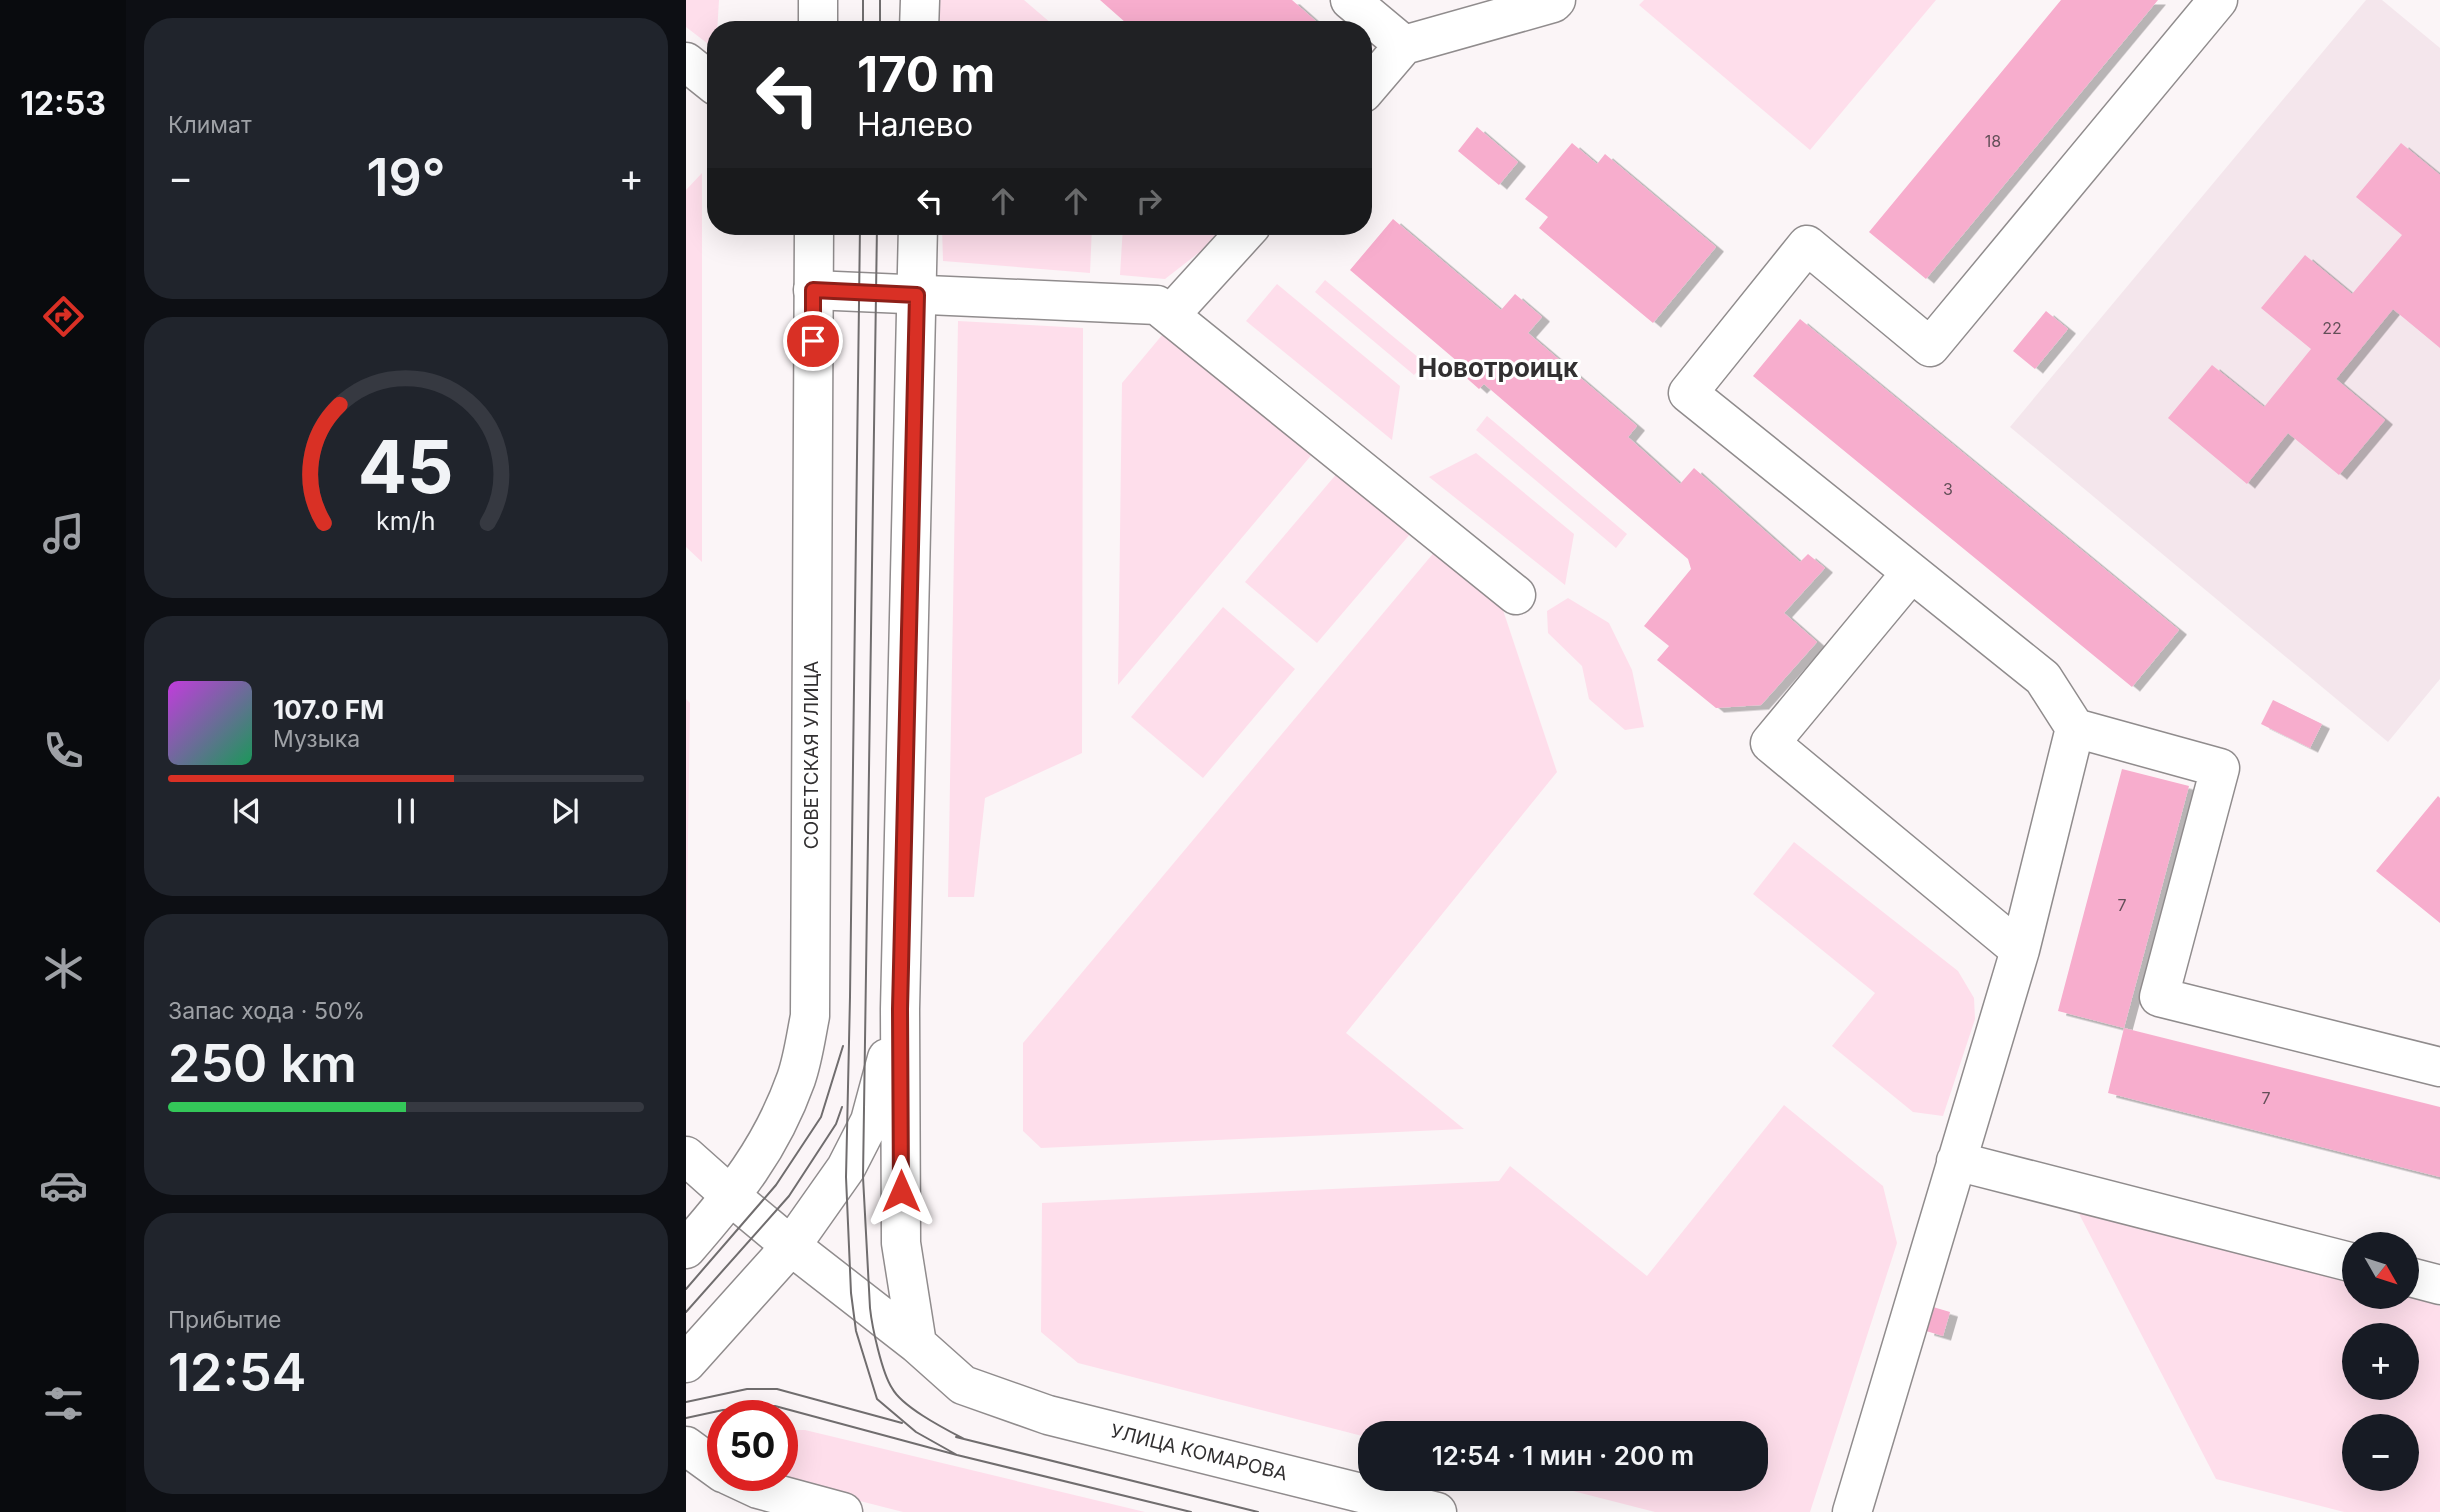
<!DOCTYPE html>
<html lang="ru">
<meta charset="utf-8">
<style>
:root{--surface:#171b24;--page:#20242c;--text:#f1f3f6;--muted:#9ea1a6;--line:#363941;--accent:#d93025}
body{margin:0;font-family:Inter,sans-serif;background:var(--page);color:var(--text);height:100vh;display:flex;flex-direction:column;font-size:26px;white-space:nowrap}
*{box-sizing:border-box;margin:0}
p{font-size:23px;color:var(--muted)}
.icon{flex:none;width:38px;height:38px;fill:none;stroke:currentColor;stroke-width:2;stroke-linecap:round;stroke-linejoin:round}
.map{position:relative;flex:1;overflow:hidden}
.details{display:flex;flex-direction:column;gap:18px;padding:18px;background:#0d0f14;width:560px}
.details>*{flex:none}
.guide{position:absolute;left:21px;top:21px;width:665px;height:214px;border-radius:28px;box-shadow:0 7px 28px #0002;background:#202124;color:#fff;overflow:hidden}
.needle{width:46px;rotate:129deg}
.fabs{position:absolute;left:1656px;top:1232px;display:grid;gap:14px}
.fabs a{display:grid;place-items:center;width:77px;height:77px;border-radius:50%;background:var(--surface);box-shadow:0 7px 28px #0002;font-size:35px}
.speed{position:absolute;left:21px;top:1400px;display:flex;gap:14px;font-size:35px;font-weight:700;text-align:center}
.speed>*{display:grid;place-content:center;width:91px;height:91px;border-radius:50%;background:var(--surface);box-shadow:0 7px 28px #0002;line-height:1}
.speed .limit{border:10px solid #d22;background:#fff;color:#111}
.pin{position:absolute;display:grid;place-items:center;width:60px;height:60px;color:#fff;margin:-30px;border:4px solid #fff;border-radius:50%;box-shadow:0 2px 7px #0007}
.me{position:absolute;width:77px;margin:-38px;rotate:0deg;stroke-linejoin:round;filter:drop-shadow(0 0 5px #0008)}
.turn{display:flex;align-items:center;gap:24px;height:147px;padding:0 35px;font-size:32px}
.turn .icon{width:91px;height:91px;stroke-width:2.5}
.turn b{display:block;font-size:49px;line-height:60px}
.lanes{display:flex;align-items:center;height:66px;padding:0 35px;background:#0003;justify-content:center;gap:35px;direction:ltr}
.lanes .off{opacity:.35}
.big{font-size:52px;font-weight:600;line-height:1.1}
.details .widget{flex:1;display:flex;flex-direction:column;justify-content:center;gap:10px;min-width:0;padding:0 24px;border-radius:28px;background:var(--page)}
.details .dial{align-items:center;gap:0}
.dial svg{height:182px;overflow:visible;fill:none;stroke:var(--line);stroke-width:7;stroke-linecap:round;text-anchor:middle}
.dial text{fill:var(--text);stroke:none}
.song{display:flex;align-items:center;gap:21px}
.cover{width:84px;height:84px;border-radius:10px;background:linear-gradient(135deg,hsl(290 70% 55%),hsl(150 70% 35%))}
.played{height:7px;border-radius:4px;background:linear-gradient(90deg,var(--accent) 60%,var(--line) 60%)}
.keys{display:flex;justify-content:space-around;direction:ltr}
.heat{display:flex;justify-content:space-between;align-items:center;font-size:38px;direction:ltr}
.charge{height:10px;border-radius:5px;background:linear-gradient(90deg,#34c759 50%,var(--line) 0)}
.trip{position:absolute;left:672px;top:1421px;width:410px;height:70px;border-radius:28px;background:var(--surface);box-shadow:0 7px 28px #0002;font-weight:600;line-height:70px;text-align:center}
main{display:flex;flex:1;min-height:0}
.tabs{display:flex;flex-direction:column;width:126px;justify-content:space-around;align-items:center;background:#090b0e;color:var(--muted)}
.tabs .icon{width:49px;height:49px}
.tabs .active{color:var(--accent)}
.tabs b{font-size:32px;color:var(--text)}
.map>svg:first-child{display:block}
.built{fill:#f4e6ec}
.green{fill:#fedeeb;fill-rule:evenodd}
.building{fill:#f7adcd;filter:url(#shadow)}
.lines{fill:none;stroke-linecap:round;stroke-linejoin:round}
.minor-casing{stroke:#908c8d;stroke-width:41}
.major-casing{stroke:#908c8d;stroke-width:41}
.minor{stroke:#fff;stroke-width:38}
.major{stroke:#fff;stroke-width:38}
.tram{stroke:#706d6e;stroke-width:2}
.route-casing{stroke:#8d1f18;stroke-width:18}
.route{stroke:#d93025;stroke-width:12}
.labels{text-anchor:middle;stroke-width:6;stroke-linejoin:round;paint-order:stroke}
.number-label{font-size:16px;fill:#634f58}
.street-label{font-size:19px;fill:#323031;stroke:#fff}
.district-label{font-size:26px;font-weight:bold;fill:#323031;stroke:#fff}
</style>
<main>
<nav class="tabs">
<b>12:53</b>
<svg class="icon active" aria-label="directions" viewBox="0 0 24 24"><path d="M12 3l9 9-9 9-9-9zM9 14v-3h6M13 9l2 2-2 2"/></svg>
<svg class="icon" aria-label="music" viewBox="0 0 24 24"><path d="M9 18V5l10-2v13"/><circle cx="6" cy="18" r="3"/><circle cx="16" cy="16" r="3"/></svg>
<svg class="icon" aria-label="phone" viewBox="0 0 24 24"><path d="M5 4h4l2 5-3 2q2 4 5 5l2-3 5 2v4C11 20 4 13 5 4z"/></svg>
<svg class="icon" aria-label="climate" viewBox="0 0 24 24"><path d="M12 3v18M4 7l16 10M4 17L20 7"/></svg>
<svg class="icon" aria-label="car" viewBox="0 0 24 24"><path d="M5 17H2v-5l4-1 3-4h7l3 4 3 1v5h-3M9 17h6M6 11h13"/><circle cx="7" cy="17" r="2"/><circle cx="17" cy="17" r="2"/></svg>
<svg class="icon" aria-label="filters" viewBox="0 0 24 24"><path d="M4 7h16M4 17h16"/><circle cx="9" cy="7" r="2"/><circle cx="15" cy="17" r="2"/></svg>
</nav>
<section class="details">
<div class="widget"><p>Климат</p>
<div class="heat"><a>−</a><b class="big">19°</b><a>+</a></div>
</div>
<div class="widget dial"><svg viewBox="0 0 100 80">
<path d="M14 69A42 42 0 1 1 86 69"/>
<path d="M14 69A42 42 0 0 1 21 17" stroke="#d93025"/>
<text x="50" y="56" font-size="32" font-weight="700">45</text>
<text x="50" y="72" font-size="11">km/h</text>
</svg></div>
<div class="widget">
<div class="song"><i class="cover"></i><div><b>107.0 FM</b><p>Музыка</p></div></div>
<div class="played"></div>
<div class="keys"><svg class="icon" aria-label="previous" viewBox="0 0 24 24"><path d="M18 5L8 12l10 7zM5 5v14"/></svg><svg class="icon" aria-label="pause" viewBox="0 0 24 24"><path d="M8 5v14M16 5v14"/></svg><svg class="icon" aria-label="next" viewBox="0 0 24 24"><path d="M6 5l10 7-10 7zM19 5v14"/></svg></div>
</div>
<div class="widget"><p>Запас хода · 50%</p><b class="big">250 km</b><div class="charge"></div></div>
<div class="widget"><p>Прибытие</p><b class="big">12:54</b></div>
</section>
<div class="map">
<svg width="1754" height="1512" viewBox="0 0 1754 1512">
<defs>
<filter id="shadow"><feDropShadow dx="8" dy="4.5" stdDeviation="0" flood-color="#0004"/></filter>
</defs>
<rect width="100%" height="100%" fill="#fbf5f7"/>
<path class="built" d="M1680 0H1696L1754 48V679L1702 742 1324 427Z"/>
<path class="green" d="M0 0H33L30 50 0 27Z
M254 0H338L373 30H254Z
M958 0H1250L1124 150 953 5Z
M16 173V562L0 547V190Z
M256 226H406L404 273 257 261Z
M437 226H537L515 251 479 279 434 275Z
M639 280 739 363 728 375 629 292Z
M591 284 714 386 706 440 560 321Z
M272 321 397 328 396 753 299 798 288 897H262Z
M477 334 628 452 432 685 436 383Z
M801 416 941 534 930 548 790 430Z
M790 453 888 534 879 585 743 477Z
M653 471 725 533 631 643 559 582Z
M750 550 816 607 871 772 660 1033 778 1129 355 1148 337 1131V1043Z
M882 598 923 623 946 670 958 727 939 730 903 699 896 666 862 633 861 611Z
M537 607 609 669 517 778 445 717Z
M0 699 4 703 0 972Z
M1108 842 1272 971 1288 998 1289 1019 1257 1116 1227 1112 1146 1046 1189 993 1067 894Z
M1098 1105 1197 1186 1211 1243 1124 1512H969L840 1479H1069V1433H684V1438L392 1363 355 1332 356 1203 813 1181 824 1166 961 1276Z
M1389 1206 1668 1282V1297L1720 1296 1754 1306V1512H1658L1530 1479ZM1668 1335H1720V1388H1668ZM1668 1426H1720V1479H1668Z
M96 1430H119L459 1512H217L72 1475H96Z"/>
<path class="building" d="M414 0H606L640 30H448Z
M1375 0H1472L1240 279 1183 232Z
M791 127 832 162 813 185 772 151Z
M886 143 911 164 919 154 1030 247 967 323 853 228 862 217 839 199Z
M1715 143 1754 175V348L1707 309 1650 379 1699 420 1653 475 1602 433 1561 484 1482 418 1526 365 1578 407 1625 349 1575 308 1619 255 1666 294 1716 235 1670 197Z
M707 219 815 310 829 294 856 317 842 333 951 426 942 437 994 484 1008 468 1114 562 1122 554 1139 568 1098 613 1131 642 1075 705 1030 708 971 660 983 646 958 626 1005 569 1002 559 798 384 793 389 768 367 772 362 664 270Z
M1360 311 1382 329 1349 369 1327 351Z
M1114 319 1493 630 1446 687 1067 376Z
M1587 700 1636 724 1624 748 1575 724Z
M1436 769 1503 786 1438 1028 1754 1107V1177L1422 1093 1438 1028 1372 1011Z
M1752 796 1754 798V923L1690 871Z
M1247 1307 1264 1312 1257 1336 1240 1331Z"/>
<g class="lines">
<defs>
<path id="minor" d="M664 0 718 45
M0 62 30 86
M677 93 718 45 867 3 870 0
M127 290 471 305 830 595
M484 315 565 226
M1225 573 1084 743 1334 950
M1389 728 1534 768 1473 997 1754 1067
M0 1156 46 1197
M1270 1161 1668 1263
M1720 1276 1754 1285
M1166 1512 1334 950 1389 728 1357 678 1002 393 1121 245 1244 347 1532 0"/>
<path id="major" d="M132 30V0
M233 30 234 0
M46 1197 105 1246 231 1344 277 1385 362 1415 751 1512
M0 1249C48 1194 85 1149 110 1079 117 1059 120 1036 124 1016L128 226
M231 1344 215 1243 214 1009 232 226
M0 1363 105 1246 160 1168 184 1121 201 1058
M0 1446 37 1473
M42 1475 72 1489 157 1512"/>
</defs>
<use href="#minor" class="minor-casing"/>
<use href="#major" class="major-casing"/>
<use href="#minor" class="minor"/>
<use href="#major" class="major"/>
<path class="tram" d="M177 30V0
M194 30V0
M174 226 164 997 160 1177 165 1293 170 1331 191 1399 230 1432 271 1455
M191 226 177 1177 184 1308C186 1327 196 1373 206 1388 216 1407 259 1429 278 1439
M0 1289 90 1185 135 1117 157 1046
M0 1312 103 1196 150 1124 156 1107
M0 1402 61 1389H91L216 1423
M0 1418 37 1410 89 1406 271 1455 505 1512
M270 1437 572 1512"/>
</g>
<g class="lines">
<defs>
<path id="route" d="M127 341V290L231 295 214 1009 215 1191"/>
</defs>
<use href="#route" class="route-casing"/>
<use href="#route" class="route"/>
</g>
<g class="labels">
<g class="number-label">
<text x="1307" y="147">18</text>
<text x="1646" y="334">22</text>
<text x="1262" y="495">3</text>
<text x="1436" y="911">7</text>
<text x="1580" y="1104">7</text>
</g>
<g class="street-label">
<text transform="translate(125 755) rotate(-90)" y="7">СОВЕТСКАЯ УЛИЦА</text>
<text transform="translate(513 1452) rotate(14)" y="7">УЛИЦА КОМАРОВА</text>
</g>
<g class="district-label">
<text x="812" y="377">Новотроицк</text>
</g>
</g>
</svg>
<div class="fabs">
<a><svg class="needle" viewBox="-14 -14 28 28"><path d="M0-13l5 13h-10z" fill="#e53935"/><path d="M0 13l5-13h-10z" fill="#9ea1a6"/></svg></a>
<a>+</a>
<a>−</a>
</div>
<div class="speed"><div class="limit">50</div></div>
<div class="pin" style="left:127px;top:341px;background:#d93025"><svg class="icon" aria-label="arrive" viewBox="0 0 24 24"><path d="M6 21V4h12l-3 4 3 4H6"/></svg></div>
<svg class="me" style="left:215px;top:1191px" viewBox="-20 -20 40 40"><path d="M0-17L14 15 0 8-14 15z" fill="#d93025" stroke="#fff" stroke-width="4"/></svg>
<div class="trip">12:54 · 1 мин · 200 m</div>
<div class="guide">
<div class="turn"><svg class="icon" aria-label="left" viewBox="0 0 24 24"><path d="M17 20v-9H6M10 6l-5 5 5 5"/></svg><div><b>170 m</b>Налево</div></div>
<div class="lanes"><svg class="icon" aria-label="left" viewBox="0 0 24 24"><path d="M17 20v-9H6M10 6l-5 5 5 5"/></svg><svg class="icon off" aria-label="ahead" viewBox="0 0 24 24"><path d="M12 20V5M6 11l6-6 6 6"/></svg><svg class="icon off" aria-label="ahead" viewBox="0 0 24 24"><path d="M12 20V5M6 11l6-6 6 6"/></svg><svg class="icon off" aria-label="right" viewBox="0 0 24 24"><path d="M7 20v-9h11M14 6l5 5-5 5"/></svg></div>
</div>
</div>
</main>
